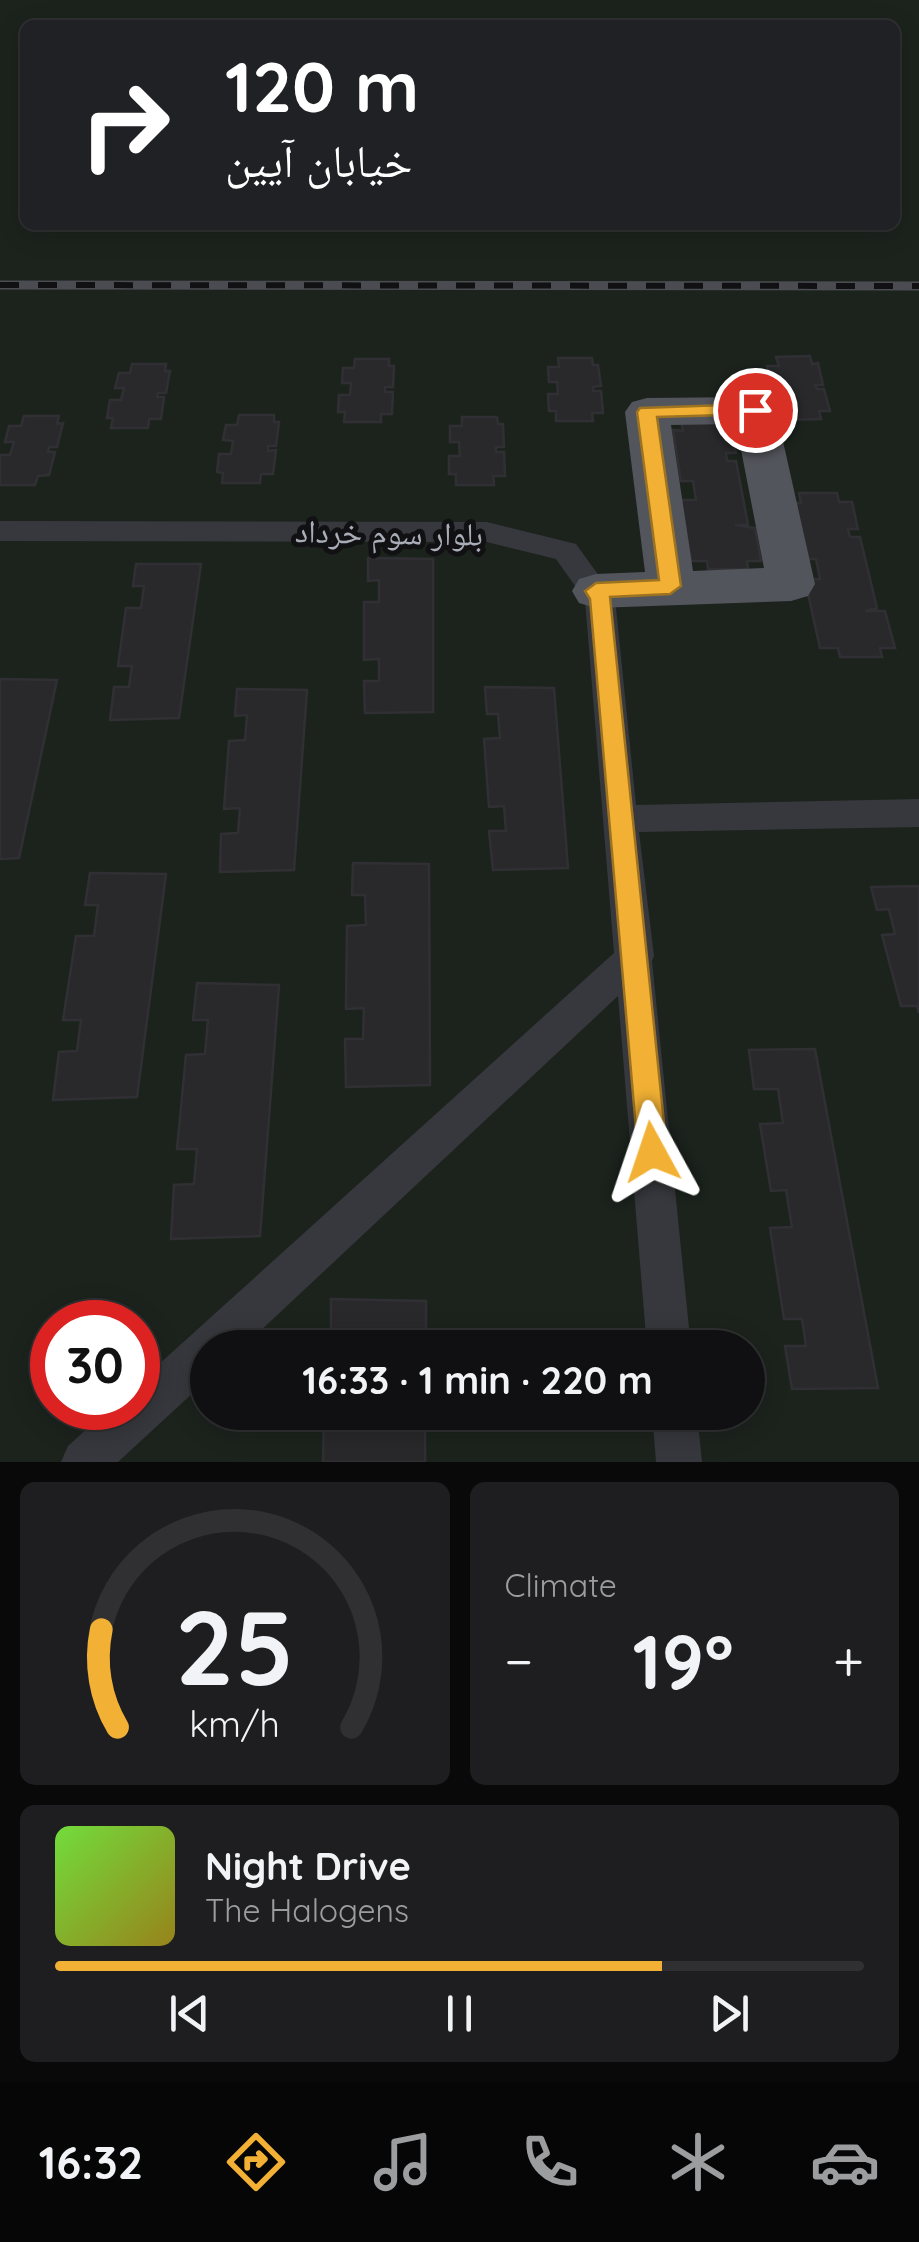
<!DOCTYPE html>
<meta charset="utf-8">
<style>
:root{--surface:#101012;--page:#1e1e20;--text:#f1f3f6;--muted:#9c9d9f;--line:#303032;--accent:#f2b134}
body{margin:0;font-family:Quicksand,"Noto Naskh Arabic",sans-serif;background:var(--page);color:var(--text);height:100vh;display:flex;flex-direction:column;font-size:38px;white-space:nowrap}
*{box-sizing:border-box;margin:0}
p{font-size:32px;color:var(--muted)}
.icon{flex:none;width:55px;height:55px;fill:none;stroke:currentColor;stroke-width:2;stroke-linecap:round;stroke-linejoin:round}
.map{position:relative;height:1462px;overflow:hidden}
.sheet{display:flex;flex-direction:column;gap:20px;padding:20px;background:#09090a;flex:1}
.sheet>*{flex:none}
.top-card{position:absolute;left:20px;top:20px;width:880px;height:210px;border-radius:15px;box-shadow:0 5px 25px #0003,0 0 0 2px var(--line);background:#202124;color:#fff;overflow:hidden}
.speed{position:absolute;left:30px;top:1300px;display:flex;gap:20px;font-size:50px;font-weight:700;text-align:center}
.speed>*{display:grid;place-content:center;width:130px;height:130px;border-radius:50%;background:var(--surface);box-shadow:0 5px 25px #0003,0 0 0 2px var(--line);line-height:1}
.speed .limit{border:15px solid #d22;background:#fff;color:#111}
.pin{position:absolute;display:grid;place-items:center;width:85px;height:85px;color:#fff;margin:-42px;border:5px solid #fff;border-radius:50%;box-shadow:0 2px 10px #0007}
.me{position:absolute;width:110px;margin:-55px;rotate:355deg;stroke-linejoin:round;filter:drop-shadow(0 0 8px #0008)}
.turn{display:flex;align-items:center;gap:35px;height:210px;padding:0 40px;font-size:45px}
.turn .icon{width:130px;height:130px;stroke-width:2.5}
.turn b{display:block;font-size:70px;line-height:85px}
.big{font-size:75px;font-weight:800;line-height:1.1}
.sheet .card{flex:1;display:flex;flex-direction:column;justify-content:center;gap:15px;min-width:0;padding:0 35px;border-radius:15px;background:var(--page)}
.sheet .dial{align-items:center;gap:0}
.dial svg{height:260px;overflow:visible;fill:none;stroke:var(--line);stroke-width:7;stroke-linecap:round;text-anchor:middle}
.dial text{fill:var(--text);stroke:none}
.song{display:flex;align-items:center;gap:30px}
.cover{width:120px;height:120px;border-radius:15px;background:linear-gradient(135deg,hsl(100 70% 55%),hsl(50 70% 35%))}
.played{height:10px;border-radius:5px;background:linear-gradient(90deg,var(--accent) 75%,var(--line) 75%)}
.keys{display:flex;justify-content:space-around;direction:ltr}
.heat{display:flex;justify-content:space-between;align-items:center;font-size:55px;direction:ltr}
.sheet .tiles{flex:1;display:grid;gap:20px;grid-template-columns:1fr 1fr}
.card:last-child{grid-column:span 2}
.trip{position:absolute;left:190px;top:1330px;width:575px;height:100px;border-radius:50px;background:var(--surface);box-shadow:0 5px 25px #0003,0 0 0 2px var(--line);font-weight:800;line-height:100px;text-align:center}
.dock{display:flex;height:160px;justify-content:space-around;align-items:center;background:#060607;color:var(--muted)}
.dock .icon{width:70px;height:70px}
.dock .on{color:var(--accent)}
.dock b{font-size:45px;color:var(--text)}
.map>svg:first-child{display:block}
.green{fill:#1c231d;fill-rule:evenodd}
.building{fill:#29292c;stroke:#303034;stroke-width:2.5}
.lines{fill:none;stroke-linecap:round;stroke-linejoin:round}
.street{fill:#37383d;fill-rule:evenodd}
.primary{fill:#53555c;fill-rule:evenodd}
.rail-casing{stroke:#4a4c52;stroke-width:9}
.rail{stroke:#111113;stroke-width:6;stroke-dasharray:19;stroke-linecap:butt}
.route{fill:#f2b134;stroke:#9d7322;stroke-width:2.5}
.labels{text-anchor:middle;stroke-width:10;stroke-linejoin:round;paint-order:stroke}
.street-label{font-size:32px;fill:#a8adb8;stroke:#111113}
</style>
<div class="map">
<svg width="919" height="1462" viewBox="0 0 919 1462">
<rect width="100%" height="100%" fill="#161618"/>
<path class="green" d="M0 0H919V1462H0ZM25 25H895V225H25ZM52 1322H138V1408H52ZM208 1348H748V1412H208Z"/>
<path class="building" d="M810 356 812 364 818 363 823 385H815L817 389H824L830 411H819L821 419 785 420 782 410H776L772 393 782 392 779 380H771L767 366H779L776 357Z
M558 358H592L593 365H598L601 386 593 387V391H601L603 413H592L593 421H556V411H549L548 394H558L557 382H549L548 367H559Z
M355 359H389V366H394L393 387H385V392H393L392 414H381V422H344L345 412H338L339 395H350L351 383H342L343 368H354Z
M132 364H166L165 371H170L166 393H158L157 397H164L161 419H149L148 428H111L113 418H107L110 400H121L124 388H115L119 373H130Z
M239 415H274V422H279L276 446H268V451L276 450 273 474H261L260 483H222L223 473 217 472 219 454H231L233 441 223 440 226 425H237Z
M24 416H59L57 424 63 423 57 447H49L48 452H55L49 475 38 476 35 485H0V455H10L14 442H5L9 426H21Z
M462 417H497L498 424H503L504 447H496V452H504L505 476H493L494 485H456V474H449V456H460L459 442H450V426H462Z
M681 421H718L720 429H731L736 453H726L727 461H736L748 525H735L755 528 761 561H747L748 569H708L707 561H691L681 500H696L693 481H681L673 430 683 431Z
M799 493H837L839 502H852L858 529H848L850 537H860L877 608 865 611H885L895 648H880L882 657H840L838 648H820L805 580 820 579 816 559H803L791 503H801Z
M368 558 433 559V712L365 713 364 681H379V659L364 660V602H379V580L368 581Z
M136 564H201L179 718 110 720 114 687H129L132 666H118L126 608H141L144 586H133Z
M0 679 57 680 19 858 0 859Z
M485 687 554 688 568 868 493 870 489 831H506L504 806 489 807 484 739 500 738 498 714H487Z
M237 689 307 690 294 870 220 872 221 834 238 833 240 808 224 809 229 741 245 740 247 715 235 716Z
M353 863 429 864 430 1085 346 1087 345 1039H363L364 1008 346 1009 347 926 366 925 365 895H352Z
M90 873 166 874 137 1097 53 1100 59 1052 77 1051 81 1020H63L76 936H94L98 905H85Z
M919 886V1013L917 1006H901L882 935 895 934 889 909 877 910 871 887Z
M197 983 279 985 260 1236 171 1239 174 1185 194 1184 197 1149H177L186 1055 205 1054 208 1020H193Z
M815 1049 878 1388 792 1389 785 1346H806L802 1319H784L770 1228 792 1227 786 1190 771 1191 760 1124 783 1123 778 1089H754L749 1050Z
M331 1299 426 1301V1348H331Z
M324 1412H425V1462H323Z"/>
<g class="lines">
<path class="street" d="M0 521 487 522 576 544 615 598 636 805 919 799V827L639 832 654 956 652 961 691 1348H647L618 996 242 1348H208V1379L118 1462H61L68 1446 110 1408H138V1383L614 953 585 600 556 559 487 542 0 541Z
M652 1412H697L702 1462H656Z"/>
<path class="primary" d="M755 397 770 400 776 410 815 584 808 596 791 601 596 608 579 603 572 591 579 579 596 574 645 572 625 412 632 402 647 398ZM736 424 764 568 693 571 671 425Z"/>
<defs>
<path id="rail" d="M0 285 919 286"/>
</defs>
<use href="#rail" class="rail-casing"/>
<use href="#rail" class="rail"/>
</g>
<path class="route" d="M755 404 764 410 761 414 657 417 681 586 670 594 610 597 667 1152 662 1161 652 1165 643 1161 638 1152 590 599 585 591 596 583 659 580 637 412 640 408Z"/>
<g class="labels">
<g class="street-label">
<text transform="translate(389 533) rotate(1)" y="11">بلوار سوم خرداد</text>
</g>
</g>
</svg>
<div class="speed"><div class="limit">30</div></div>
<div class="pin" style="left:755px;top:410px;background:#d93025"><svg class="icon" aria-label="arrive" viewBox="0 0 24 24"><path d="M6 21V4h12l-3 4 3 4H6"/></svg></div>
<svg class="me" style="left:652px;top:1152px" viewBox="-20 -20 40 40"><path d="M0-17L14 15 0 8-14 15z" fill="#f2b134" stroke="#fff" stroke-width="4"/></svg>
<div class="trip">16:33 · 1 min · 220 m</div>
<div class="top-card">
<div class="turn"><svg class="icon" aria-label="right" viewBox="0 0 24 24"><path d="M7 20v-9h11M14 6l5 5-5 5"/></svg><div><b>120 m</b>خیابان آیین</div></div>
</div>
</div>
<section class="sheet">
<div class="tiles">
<div class="card dial"><svg viewBox="0 0 100 80">
<path d="M14 69A42 42 0 1 1 86 69"/>
<path d="M14 69A42 42 0 0 1 9 39" stroke="#f2b134"/>
<text x="50" y="56" font-size="32" font-weight="700">25</text>
<text x="50" y="72" font-size="11">km/h</text>
</svg></div>
<div class="card"><p>Climate</p>
<div class="heat"><a>−</a><b class="big">19°</b><a>+</a></div>
</div>
<div class="card">
<div class="song"><i class="cover"></i><div><b>Night Drive</b><p>The Halogens</p></div></div>
<div class="played"></div>
<div class="keys"><svg class="icon" aria-label="previous" viewBox="0 0 24 24"><path d="M18 5L8 12l10 7zM5 5v14"/></svg><svg class="icon" aria-label="pause" viewBox="0 0 24 24"><path d="M8 5v14M16 5v14"/></svg><svg class="icon" aria-label="next" viewBox="0 0 24 24"><path d="M6 5l10 7-10 7zM19 5v14"/></svg></div>
</div>
</div>
</section>
<nav class="dock">
<b>16:32</b>
<svg class="icon on" aria-label="directions" viewBox="0 0 24 24"><path d="M12 3l9 9-9 9-9-9zM9 14v-3h6M13 9l2 2-2 2"/></svg>
<svg class="icon" aria-label="music" viewBox="0 0 24 24"><path d="M9 18V5l10-2v13"/><circle cx="6" cy="18" r="3"/><circle cx="16" cy="16" r="3"/></svg>
<svg class="icon" aria-label="phone" viewBox="0 0 24 24"><path d="M5 4h4l2 5-3 2q2 4 5 5l2-3 5 2v4C11 20 4 13 5 4z"/></svg>
<svg class="icon" aria-label="climate" viewBox="0 0 24 24"><path d="M12 3v18M4 7l16 10M4 17L20 7"/></svg>
<svg class="icon" aria-label="car" viewBox="0 0 24 24"><path d="M5 17H2v-5l4-1 3-4h7l3 4 3 1v5h-3M9 17h6M6 11h13"/><circle cx="7" cy="17" r="2"/><circle cx="17" cy="17" r="2"/></svg>
</nav>
